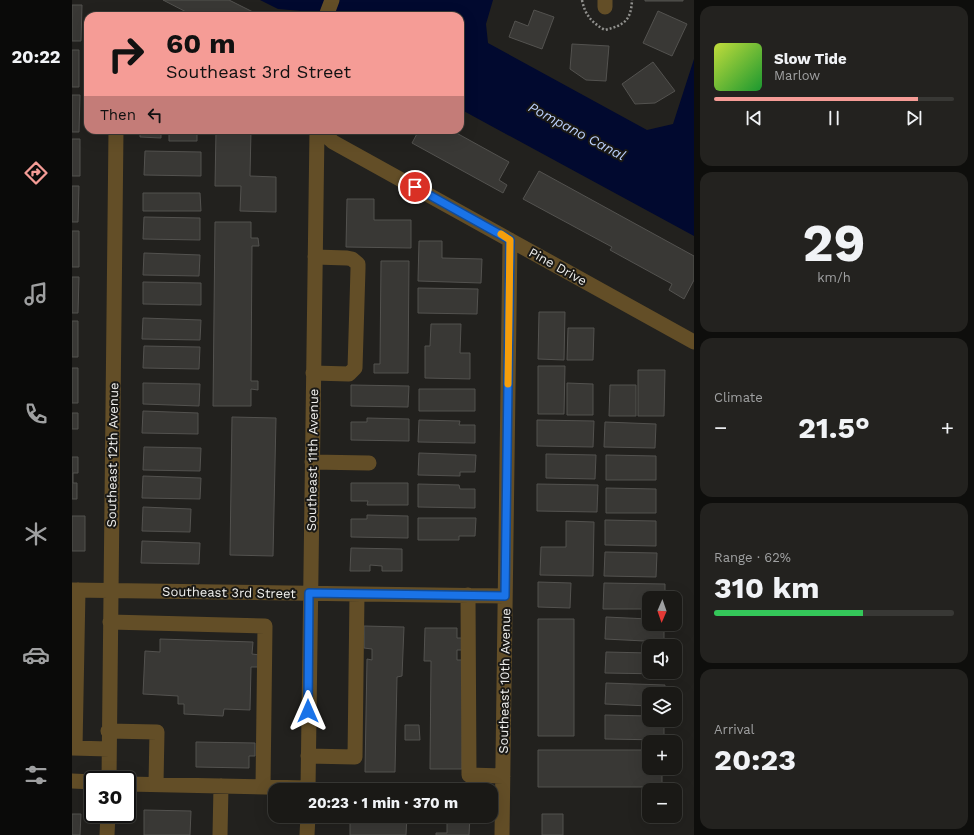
<!DOCTYPE html>
<meta charset="utf-8">
<style>
:root{--surface:#1a1916;--page:#23221f;--text:#f1f3f6;--muted:#9fa0a1;--line:#383835;--accent:#f59c96}
body{margin:0;font-family:"Work Sans",sans-serif;background:var(--page);color:var(--text);height:100vh;display:flex;flex-direction:column;font-size:15px;white-space:nowrap}
*{box-sizing:border-box;margin:0}
p{font-size:13px;color:var(--muted)}
.icon{flex:none;width:22px;height:22px;fill:none;stroke:currentColor;stroke-width:2;stroke-linecap:round;stroke-linejoin:round}
.map{position:relative;flex:1;overflow:hidden}
.details{display:flex;flex-direction:column;gap:6px;padding:6px;background:#0e0e0c;width:280px}
.details>*{flex:none}
.hud{position:absolute;left:12px;top:12px;width:380px;height:122px;border-radius:12px;box-shadow:0 4px 16px #0002,0 0 0 1px var(--line);background:#f59c96;color:#111;overflow:hidden}
.needle{width:26px;rotate:182deg}
.tools{position:absolute;left:570px;top:591px;display:grid;gap:8px}
.tools a{display:grid;place-items:center;width:40px;height:40px;border-radius:8px;background:var(--surface);box-shadow:0 4px 16px #0002,0 0 0 1px var(--line);font-size:20px}
.speed{position:absolute;left:12px;top:771px;display:flex;gap:8px;font-size:20px;font-weight:700;text-align:center}
.speed>*{display:grid;place-content:center;width:52px;height:52px;border-radius:50%;background:var(--surface);box-shadow:0 4px 16px #0002,0 0 0 1px var(--line);line-height:1}
.speed .limit{border:2px solid #111;border-radius:6px;background:#fff;color:#111}
.pin{position:absolute;display:grid;place-items:center;width:34px;height:34px;color:#fff;margin:-17px;border:2px solid #fff;border-radius:50%;box-shadow:0 1px 4px #0007}
.me{position:absolute;width:44px;margin:-22px;rotate:0deg;stroke-linejoin:round;filter:drop-shadow(0 0 3px #0008)}
.turn{display:flex;align-items:center;gap:14px;height:84px;padding:0 16px;font-size:18px}
.turn .icon{width:52px;height:52px;stroke-width:2.5}
.turn b{display:block;font-size:28px;line-height:34px}
.then{display:flex;align-items:center;height:38px;padding:0 16px;background:#0003;gap:8px;font-size:15px}
.big{font-size:30px;font-weight:700;line-height:1.1}
.details .widget{flex:1;display:flex;flex-direction:column;justify-content:center;gap:6px;min-width:0;padding:0 14px;border-radius:12px;background:var(--page)}
.details .dial{align-items:center;gap:0}
.dial b{font-size:52px;line-height:1}
.song{display:flex;align-items:center;gap:12px}
.cover{width:48px;height:48px;border-radius:6px;background:linear-gradient(135deg,hsl(70 70% 55%),hsl(130 70% 35%))}
.played{height:4px;border-radius:2px;background:linear-gradient(90deg,var(--accent) 85%,var(--line) 85%)}
.keys{display:flex;justify-content:space-around;direction:ltr}
.heat{display:flex;justify-content:space-between;align-items:center;font-size:22px;direction:ltr}
.charge{height:6px;border-radius:3px;background:linear-gradient(90deg,#34c759 62%,var(--line) 0)}
.trip{position:absolute;left:196px;top:783px;width:230px;height:40px;border-radius:12px;background:var(--surface);box-shadow:0 4px 16px #0002,0 0 0 1px var(--line);font-weight:700;line-height:40px;text-align:center}
main{display:flex;flex:1;min-height:0}
.tabs{display:flex;flex-direction:column;width:72px;justify-content:space-around;align-items:center;background:#0a0a09;color:var(--muted)}
.tabs .icon{width:28px;height:28px}
.tabs .current{color:var(--accent)}
.tabs b{font-size:18px;color:var(--text)}
.map>svg:first-child{display:block}
.water{fill:#01092f}
.building{fill:#393835;stroke:#53524f}
.lines{fill:none;stroke-linecap:round;stroke-linejoin:round}
.path{stroke:#90908d;stroke-width:2.5;stroke-dasharray:2 2;stroke-linecap:butt}
.minor{stroke:#634e27;stroke-width:15}
.route-casing{stroke:#114b97;stroke-width:10}
.route{stroke:#1a73e8;stroke-width:7}
.slow{stroke:#f59e0b;stroke-width:7}
.labels{text-anchor:middle;stroke-width:4;stroke-linejoin:round;paint-order:stroke}
.street-label{font-size:13px;fill:#f0f0ee;stroke:#191815}
.water-label{font-size:14px;font-style:italic;fill:#bcd1fc;stroke:#191815}
</style>
<main>
<nav class="tabs">
<b>20:22</b>
<svg class="icon current" aria-label="directions" viewBox="0 0 24 24"><path d="M12 3l9 9-9 9-9-9zM9 14v-3h6M13 9l2 2-2 2"/></svg>
<svg class="icon" aria-label="music" viewBox="0 0 24 24"><path d="M9 18V5l10-2v13"/><circle cx="6" cy="18" r="3"/><circle cx="16" cy="16" r="3"/></svg>
<svg class="icon" aria-label="phone" viewBox="0 0 24 24"><path d="M5 4h4l2 5-3 2q2 4 5 5l2-3 5 2v4C11 20 4 13 5 4z"/></svg>
<svg class="icon" aria-label="climate" viewBox="0 0 24 24"><path d="M12 3v18M4 7l16 10M4 17L20 7"/></svg>
<svg class="icon" aria-label="car" viewBox="0 0 24 24"><path d="M5 17H2v-5l4-1 3-4h7l3 4 3 1v5h-3M9 17h6M6 11h13"/><circle cx="7" cy="17" r="2"/><circle cx="17" cy="17" r="2"/></svg>
<svg class="icon" aria-label="filters" viewBox="0 0 24 24"><path d="M4 7h16M4 17h16"/><circle cx="9" cy="7" r="2"/><circle cx="15" cy="17" r="2"/></svg>
</nav>
<div class="map">
<svg width="622" height="835" viewBox="0 0 622 835">
<rect width="100%" height="100%" fill="#22211e"/>
<path class="water" d="M188 0H421L414 24 416 43 575 130 601 124 622 59V236L388 109V16H241L229 11 206 9Z"/>
<path class="building" d="M91 0H157L189 16H122Z
M573 0H611V1H573Z
M0 5H10L9 41H0Z
M462 10 482 17 470 49 437 37 443 21 456 26Z
M586 11 615 24 600 56 571 43Z
M500 44 537 46 534 81 514 80 498 69Z
M0 50H7V87H0Z
M581 62 603 91 583 103 563 104 550 84Z
M0 95H8L7 132H0Z
M68 130H89V138L68 137Z
M97 130H125V141H97Z
M144 130H179L178 176 204 177V212L168 211 169 186H143Z
M347 130H379L437 162 427 180 435 185 431 193 340 143Z
M0 139H8V176H0Z
M73 151 129 152V176L72 175Z
M467 171 622 256V280L612 299 597 290 600 284 538 250 540 247 451 199Z
M0 186H7L6 222H0Z
M71 193H128L129 211H71Z
M275 199H302V220H339V248L274 247Z
M72 217 128 218V240L71 239Z
M143 222H179V238H186L187 246H180L179 381H186V390L179 389V406H141Z
M0 231H7V267H0Z
M347 241H370V258L410 259 409 283 346 281Z
M72 253 128 255 127 276 71 275Z
M309 261H337L336 373H302V364H308Z
M0 277H7L6 313H0Z
M71 282 129 283V305L71 304Z
M346 288 406 289 405 314 346 313Z
M467 312H493L492 360 466 359Z
M71 318 129 320 128 340 70 339Z
M0 321H6V357H0Z
M359 324H389L388 353H398V379L353 378V346H358Z
M496 328H522L521 360H495Z
M72 346 128 347 127 369 71 368Z
M466 366H493L492 414H466Z
M0 368H6V403H0Z
M566 370H593L592 416H566Z
M71 383 128 384 127 406 71 404Z
M495 383 521 384V415H495Z
M279 385 337 386 336 407 279 406Z
M538 385H564V416H537Z
M347 389H403V411H347Z
M71 411 126 413V434L70 433Z
M0 413H6V429H0Z
M160 417 204 418 201 556 158 555Z
M295 418 337 419V441L279 440V422H295Z
M347 420 388 421 387 425H403V443L346 442Z
M465 420 522 421 521 447 465 446Z
M533 422 584 424 583 448 532 447Z
M72 447 129 448 128 471 71 470Z
M347 453 404 455 403 472H388V476L346 475Z
M474 454 524 455 523 479 474 478Z
M534 455 584 456V480H534Z
M0 457H6V473H1V483H5V499H0Z
M71 476 129 478 128 499 70 498Z
M279 483H336V505H295L296 501H279Z
M346 484 387 485 388 489H403V508L346 507Z
M465 484 526 485 525 512 465 511Z
M534 488 584 489V513H534Z
M71 507 119 509 118 532 70 531Z
M295 515 336 516V538L279 537V519H295Z
M0 516H13V551H0Z
M346 518H404L403 536H387V540H346Z
M533 520 584 521V546L533 545Z
M494 521 522 522 521 576 468 575 469 547H494Z
M70 541 128 543 127 564 69 563Z
M279 548 330 549V571H310V566L298 565V571H278Z
M533 552 585 553 584 577 532 576Z
M466 582 499 583 498 608 466 607Z
M532 583 593 584V598H577V609H531Z
M534 617 577 619V624H592V642L533 639Z
M466 619H502V736H466Z
M292 626 332 627 330 676 325 677 323 772H293L295 659 300 660V649L292 648Z
M353 628H385V638H394L393 650H385V660H391L390 769H358L359 661H352Z
M88 639 181 642 180 654 188 655 187 667H179L178 710 152 709 151 716 112 714V704H106V696L71 694 73 651 88 652Z
M534 652 577 653V672H592V674L533 673Z
M534 683 593 685 592 694H577V706L533 704Z
M533 715 577 716V720H592V740L533 739Z
M333 725H347L348 740H333Z
M124 742 183 743V756H177V768L124 767Z
M466 750H577V768H590V787H466Z
M278 783 327 784V790H278Z
M72 810 119 811 118 835H72Z
M0 814H9L8 835H0Z
M470 814H491V835H470Z
M278 816H335L334 835H278Z
M375 816H398L397 835H364V833H375Z"/>
<g class="lines">
<path class="path" d="M510 0C513 15 520 23 533 30 552 25 559 21 560 0"/>
<path class="minor" d="M533 7V0
M254 16 260 0
M248 130 261 142 622 342
M241 373 277 374 283 368 286 269V264L280 259 275 258 243 257
M240 462 297 463
M0 590 433 596
M396 595 397 775 431 776
M38 622 193 626 191 787
M36 731 85 732 84 784
M0 748 37 749
M3 748 6 590
M236 756 283 757 285 594
M37 780 44 130
M0 781 21 782
M55 784 236 788
M236 790 245 130
M35 835 36 814
M148 835 149 786
M235 835 236 816
M430 835 438 240"/>
</g>
<g class="lines">
<defs>
<path id="route" d="M236 711 237 593 433 596 438 240 343 187"/>
</defs>
<use href="#route" class="route-casing"/>
<use href="#route" class="route"/>
<path class="slow" d="M429 234 438 240 436 384"/>
</g>
<g class="labels">
<g class="street-label">
<text transform="translate(486 266) rotate(29)" y="5">Pine Drive</text>
<text transform="translate(40 455) rotate(-89)" y="5">Southeast 12th Avenue</text>
<text transform="translate(240 460) rotate(-89)" y="5">Southeast 11th Avenue</text>
<text transform="translate(157 592) rotate(1)" y="5">Southeast 3rd Street</text>
<text transform="translate(432 681) rotate(-89)" y="5">Southeast 10th Avenue</text>
</g>
<g class="water-label">
<text transform="translate(505 131) rotate(28)" y="5">Pompano Canal</text>
</g>
</g>
</svg>
<div class="tools">
<a><svg class="needle" viewBox="-14 -14 28 28"><path d="M0-13l5 13h-10z" fill="#e53935"/><path d="M0 13l5-13h-10z" fill="#9fa0a1"/></svg></a>
<a><svg class="icon" aria-label="sound" viewBox="0 0 24 24"><path d="M4 9h4l5-4v14l-5-4H4zM17 9q2 3 0 6"/></svg></a>
<a><svg class="icon" aria-label="layers" viewBox="0 0 24 24"><path d="M12 4l9 5-9 5-9-5zM3 14l9 5 9-5"/></svg></a>
<a>+</a>
<a>−</a>
</div>
<div class="speed"><div class="limit">30</div></div>
<div class="pin" style="left:343px;top:187px;background:#d93025"><svg class="icon" aria-label="arrive" viewBox="0 0 24 24"><path d="M6 21V4h12l-3 4 3 4H6"/></svg></div>
<svg class="me" style="left:236px;top:711px" viewBox="-20 -20 40 40"><path d="M0-17L14 15 0 8-14 15z" fill="#1a73e8" stroke="#fff" stroke-width="4"/></svg>
<div class="trip">20:23 · 1 min · 370 m</div>
<div class="hud">
<div class="turn"><svg class="icon" aria-label="right" viewBox="0 0 24 24"><path d="M7 20v-9h11M14 6l5 5-5 5"/></svg><div><b>60 m</b>Southeast 3rd Street</div></div>
<div class="then">Then<svg class="icon" aria-label="left" viewBox="0 0 24 24"><path d="M17 20v-9H6M10 6l-5 5 5 5"/></svg></div>
</div>
</div>
<section class="details">
<div class="widget">
<div class="song"><i class="cover"></i><div><b>Slow Tide</b><p>Marlow</p></div></div>
<div class="played"></div>
<div class="keys"><svg class="icon" aria-label="previous" viewBox="0 0 24 24"><path d="M18 5L8 12l10 7zM5 5v14"/></svg><svg class="icon" aria-label="pause" viewBox="0 0 24 24"><path d="M8 5v14M16 5v14"/></svg><svg class="icon" aria-label="next" viewBox="0 0 24 24"><path d="M6 5l10 7-10 7zM19 5v14"/></svg></div>
</div>
<div class="widget dial"><b>29</b><p>km/h</p></div>
<div class="widget"><p>Climate</p>
<div class="heat"><a>−</a><b class="big">21.5°</b><a>+</a></div>
</div>
<div class="widget"><p>Range · 62%</p><b class="big">310 km</b><div class="charge"></div></div>
<div class="widget"><p>Arrival</p><b class="big">20:23</b></div>
</section>
</main>
